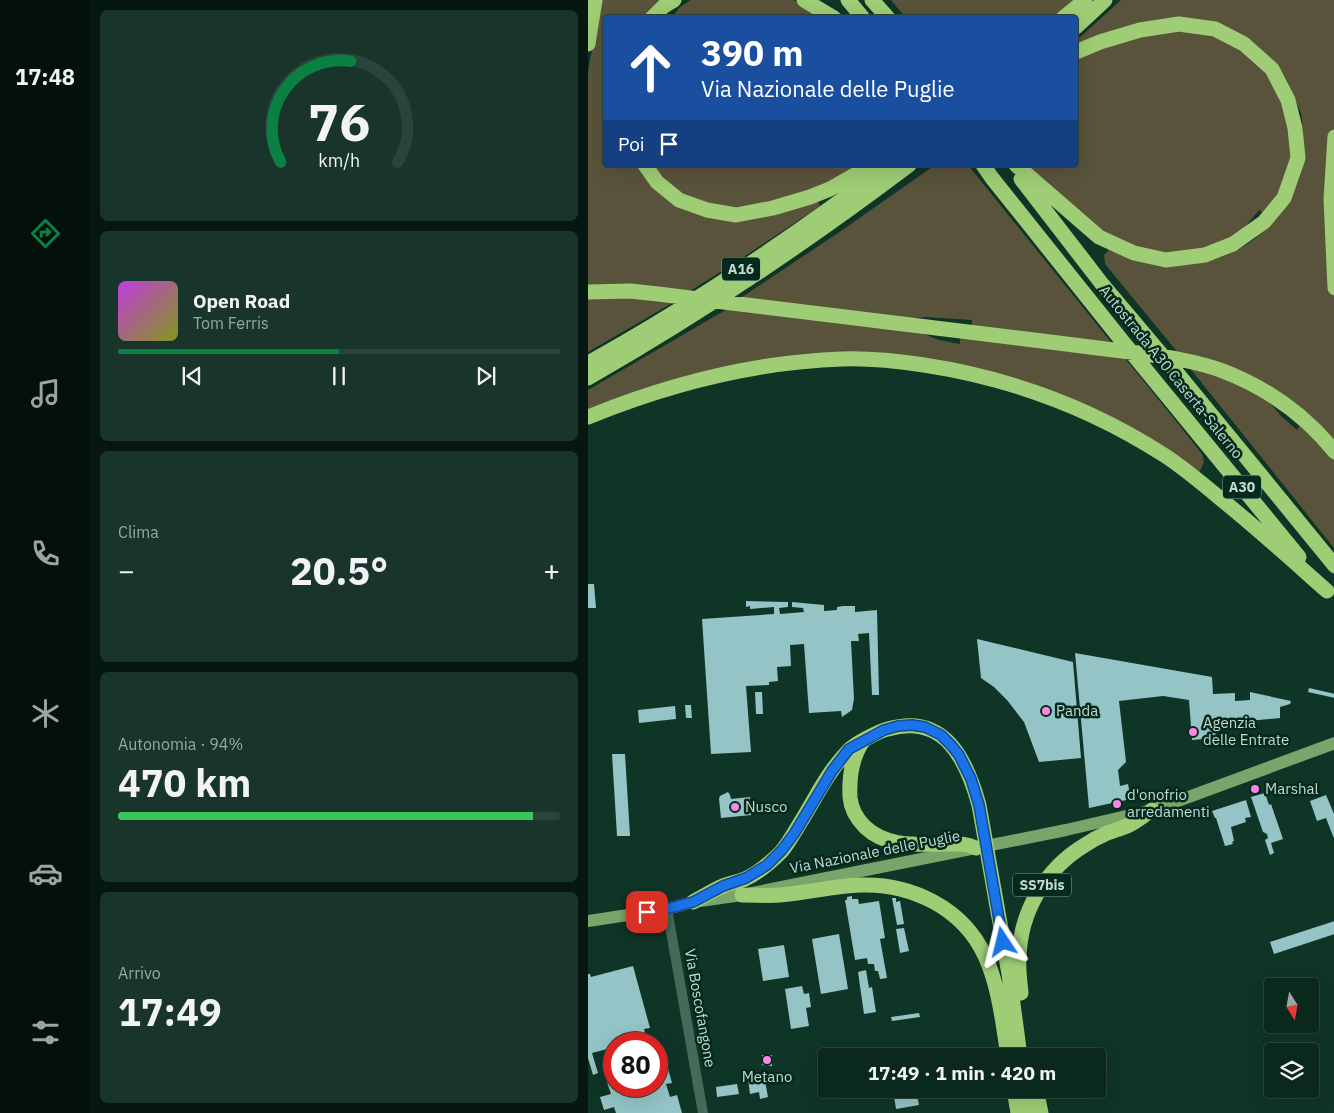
<!DOCTYPE html>
<html lang="it">
<meta charset="utf-8">
<style>
:root{--surface:#0b281d;--page:#19342a;--text:#f1f3f6;--muted:#9aa6a4;--line:#2b443b;--accent:#0b8043}
body{margin:0;font-family:"IBM Plex Sans",sans-serif;background:var(--page);color:var(--text);height:100vh;display:flex;flex-direction:column;font-size:19px;white-space:nowrap}
*{box-sizing:border-box;margin:0}
p{font-size:16px;color:var(--muted)}
.icon{flex:none;width:28px;height:28px;fill:none;stroke:currentColor;stroke-width:2;stroke-linecap:round;stroke-linejoin:round}
.map{position:relative;flex:1;overflow:hidden}
.drawer{display:flex;flex-direction:column;gap:10px;padding:10px;background:#061610;width:498px}
.drawer>*{flex:none}
.guide{position:absolute;left:15px;top:15px;width:475px;height:152px;border-radius:5px;box-shadow:0 5px 20px #0002,0 0 0 1px var(--line);background:#1a4fa0;color:#fff;overflow:hidden}
.needle{width:32px;rotate:169deg}
.tools{position:absolute;left:676px;top:978px;display:grid;gap:10px}
.tools a{display:grid;place-items:center;width:55px;height:55px;border-radius:5px;background:var(--surface);box-shadow:0 5px 20px #0002,0 0 0 1px var(--line);font-size:25px}
.speed{position:absolute;left:15px;top:1032px;display:flex;gap:10px;font-size:25px;font-weight:700;text-align:center}
.speed>*{display:grid;place-content:center;width:65px;height:65px;border-radius:50%;background:var(--surface);box-shadow:0 5px 20px #0002,0 0 0 1px var(--line);line-height:1}
.speed .limit{border:8px solid #d22;background:#fff;color:#111}
.pin{position:absolute;display:grid;place-items:center;width:42px;height:42px;color:#fff;margin:-21px;border-radius:10px;box-shadow:0 2px 8px #0006}
.me{position:absolute;width:55px;margin:-28px;rotate:350deg;stroke-linejoin:round;filter:drop-shadow(0 0 4px #0008)}
.turn{display:flex;align-items:center;gap:18px;height:105px;padding:0 15px;font-size:22px}
.turn .icon{width:65px;height:65px;stroke-width:2.5}
.turn b{display:block;font-size:35px;line-height:42px}
.then{display:flex;align-items:center;height:48px;padding:0 15px;background:#0003;gap:10px;font-size:19px}
.big{font-size:38px;font-weight:700;line-height:1.1}
.drawer .widget{flex:1;display:flex;flex-direction:column;justify-content:center;gap:8px;min-width:0;padding:0 18px;border-radius:8px;background:var(--page)}
.drawer .dial{align-items:center;gap:0}
.dial svg{height:130px;overflow:visible;fill:none;stroke:var(--line);stroke-width:7;stroke-linecap:round;text-anchor:middle}
.dial text{fill:var(--text);stroke:none}
.song{display:flex;align-items:center;gap:15px}
.cover{width:60px;height:60px;border-radius:8px;background:linear-gradient(135deg,hsl(290 70% 55%),hsl(70 70% 35%))}
.played{height:5px;border-radius:2px;background:linear-gradient(90deg,var(--accent) 50%,var(--line) 50%)}
.keys{display:flex;justify-content:space-around;direction:ltr}
.heat{display:flex;justify-content:space-between;align-items:center;font-size:28px;direction:ltr}
.charge{height:8px;border-radius:4px;background:linear-gradient(90deg,#34c759 94%,var(--line) 0)}
.trip{position:absolute;left:230px;top:1048px;width:288px;height:50px;border-radius:5px;background:var(--surface);box-shadow:0 5px 20px #0002,0 0 0 1px var(--line);font-weight:700;line-height:50px;text-align:center}
main{display:flex;flex:1;min-height:0}
.tabs{display:flex;flex-direction:column;width:90px;justify-content:space-around;align-items:center;background:#04100c;color:var(--muted)}
.tabs .icon{width:35px;height:35px}
.tabs .selected{color:var(--accent)}
.tabs b{font-size:22px;color:var(--text)}
.map>svg:first-child{display:block}
.green{fill:#59533b}
.building{fill:#94c4c6}
.lines{fill:none;stroke-linecap:round;stroke-linejoin:round}
.street{stroke:#456a5a;stroke-width:10}
.primary{stroke:#7aa56a;stroke-width:12}
.highway{stroke:#9ecd75;stroke-width:15}
.route-casing{stroke:#114b97;stroke-width:12}
.route{stroke:#1a73e8;stroke-width:9}
.poi-dot{fill:#fd86e2;stroke:#032a1d;stroke-width:2}
.labels{text-anchor:middle;stroke-width:5;stroke-linejoin:round;paint-order:stroke}
.shield{fill:#032a1d;stroke:#8ba49a;stroke-width:1}
.shield-label{font-size:14px;font-weight:bold;fill:#c5d9d0}
.street-label{font-size:15px;fill:#c5d9d0;stroke:#032a1d}
.poi-label{font-size:15px;fill:#c5d9d0;stroke:#032a1d;text-anchor:start}
</style>
<main>
<nav class="tabs">
<b>17:48</b>
<svg class="icon selected" aria-label="directions" viewBox="0 0 24 24"><path d="M12 3l9 9-9 9-9-9zM9 14v-3h6M13 9l2 2-2 2"/></svg>
<svg class="icon" aria-label="music" viewBox="0 0 24 24"><path d="M9 18V5l10-2v13"/><circle cx="6" cy="18" r="3"/><circle cx="16" cy="16" r="3"/></svg>
<svg class="icon" aria-label="phone" viewBox="0 0 24 24"><path d="M5 4h4l2 5-3 2q2 4 5 5l2-3 5 2v4C11 20 4 13 5 4z"/></svg>
<svg class="icon" aria-label="climate" viewBox="0 0 24 24"><path d="M12 3v18M4 7l16 10M4 17L20 7"/></svg>
<svg class="icon" aria-label="car" viewBox="0 0 24 24"><path d="M5 17H2v-5l4-1 3-4h7l3 4 3 1v5h-3M9 17h6M6 11h13"/><circle cx="7" cy="17" r="2"/><circle cx="17" cy="17" r="2"/></svg>
<svg class="icon" aria-label="filters" viewBox="0 0 24 24"><path d="M4 7h16M4 17h16"/><circle cx="9" cy="7" r="2"/><circle cx="15" cy="17" r="2"/></svg>
</nav>
<section class="drawer">
<div class="widget dial"><svg viewBox="0 0 100 80">
<path d="M14 69A42 42 0 1 1 86 69"/>
<path d="M14 69A42 42 0 0 1 57 7" stroke="#0b8043"/>
<text x="50" y="56" font-size="32" font-weight="700">76</text>
<text x="50" y="72" font-size="11">km/h</text>
</svg></div>
<div class="widget">
<div class="song"><i class="cover"></i><div><b>Open Road</b><p>Tom Ferris</p></div></div>
<div class="played"></div>
<div class="keys"><svg class="icon" aria-label="previous" viewBox="0 0 24 24"><path d="M18 5L8 12l10 7zM5 5v14"/></svg><svg class="icon" aria-label="pause" viewBox="0 0 24 24"><path d="M8 5v14M16 5v14"/></svg><svg class="icon" aria-label="next" viewBox="0 0 24 24"><path d="M6 5l10 7-10 7zM19 5v14"/></svg></div>
</div>
<div class="widget"><p>Clima</p>
<div class="heat"><a>−</a><b class="big">20.5°</b><a>+</a></div>
</div>
<div class="widget"><p>Autonomia · 94%</p><b class="big">470 km</b><div class="charge"></div></div>
<div class="widget"><p>Arrivo</p><b class="big">17:49</b></div>
</section>
<div class="map">
<svg width="747" height="1113" viewBox="0 0 747 1113">
<rect width="100%" height="100%" fill="#0f3527"/>
<path class="green" d="M11 0H82L62 17 18 18V165H52L106 211 230 201 232 206 148 262 102 291 0 287V71L8 30Z
M103 0H205L219 6 240 18H83L92 7Z
M303 0H485L465 18 317 17Z
M533 0H746L747 111 744 161V254L747 309 746 445 728 424 591 354 517 264 516 255 523 248 616 262C640 256 657 248 675 232L715 140V128L713 113 700 83 693 70 623 23 488 45V41Z
M585 27 630 33 682 71 697 99 706 152 694 193 678 215 671 210 650 235 639 244 592 255 560 252 528 241 500 224 439 165H488V57Z
M62 165H277L234 191 140 210 92 194Z
M347 165H380L523 342 384 328V320L339 317 316 319 154 297 253 231Z
M25 296 86 302 0 352V298Z
M141 308 329 331 351 340 372 344V336L536 357 592 426 614 454 616 462 611 473 467 393 257 354 0 412V390Z
M601 367 643 380 679 399 692 415 709 430 713 424 743 455 747 460 746 548Z"/>
<path class="building" d="M0 584H6L8 608H0Z
M158 601 200 602V607L191 608 192 614 216 612 215 608 204 607V602L236 605V611L249 610V607L255 606H267V612L289 610 291 695H284L281 633 270 634 271 641H263L266 699 264 710 254 717 253 711 221 713 216 644 202 645 203 666 189 667 190 681 181 682V685L158 686 163 752 123 754 114 619 186 614V607L162 609V606L158 607Z
M389 639 485 662 493 758 451 762 436 722 419 700 406 687 393 678Z
M487 653 624 677 625 694 647 693V701L662 700V692L703 701 702 704 692 707V718L627 724 628 738 604 740 601 700 575 696 531 701 538 762 530 770 532 786 540 784 543 799 501 808Z
M721 688 747 694V698L720 692Z
M167 692H174L175 714H168Z
M97 705H103L104 718H98Z
M87 706 88 719 51 723 50 710Z
M24 754H37L42 836H29Z
M140 792 142 795 143 799 162 797 163 815 133 818 131 799 132 796Z
M677 793 681 805 683 804 695 839 683 843 686 853 682 855 677 840 680 838 679 834 675 832 663 797Z
M738 795 747 816V841L738 818 729 821 722 801Z
M658 800 663 817 657 818 658 822 643 827 646 841 644 842 645 844 637 846 628 818H627L624 811Z
M264 896V899H270L271 904 291 901 297 938 292 939 299 978 292 979 290 971H287L286 964H280L279 958 267 960 257 900H259V897Z
M304 898H308V902L312 901 316 924 309 925Z
M747 921V934L686 954 682 942Z
M316 928 321 951 312 953 308 929Z
M251 934 260 989 233 994 224 939Z
M196 945 201 977 175 981 170 949Z
M45 966 62 1028 56 1029 60 1044H26V1058L23 1048 4 1053 10 1073 5 1075 0 1058V974H2L3 977Z
M278 970 281 988 284 987 288 1012 276 1014 270 972Z
M214 986 216 994 221 993 223 1007 218 1008 221 1026 203 1029 197 989Z
M331 1013 332 1017 304 1021 303 1017Z
M174 1055H184V1066L174 1065Z
M79 1065 84 1083 78 1084 82 1097 89 1095 94 1113H28L26 1107 16 1110 12 1097 23 1094 19 1082 26 1080V1086H69V1068Z
M176 1075 180 1097 172 1099 171 1092 162 1094 160 1079Z
M149 1084 151 1094 129 1097 128 1087Z
M305 1089H328L331 1105 308 1109Z"/>
<g class="lines">
<path class="street" d="M79 909 115 1113"/>
<path class="primary" d="M0 921 79 909 105 902 154 895 478 830 564 810 587 802 747 743"/>
<path class="highway" d="M216 0 246 18
M260 0 275 18
M284 0 300 18
M64 18 76 6 86 0
M475 18 497 0
M488 27 517 0
M0 44 7 0
M747 137 743 199 747 288
M57 165 69 182 91 200 119 210 148 215 185 208 222 197 242 189 284 165
M395 165 404 178 535 342 711 557
M428 165 511 237 546 253 578 260 617 255 645 244 676 222 696 198 710 158 707 128 700 100 684 69 656 44 627 29 591 24 552 30 512 42 488 52
M433 179 514 284 590 374 747 566
M0 292 42 291 70 294C190 309 310 324 430 338 470 343 510 348 550 353 579 357 608 361 635 371 679 388 717 415 747 452
M0 363C105 305 205 237 301 165
M0 378C112 314 219 242 321 165
M0 417C81 384 167 362 254 359 281 358 309 361 336 365 421 378 503 408 576 455 596 468 615 484 634 500 670 529 704 560 739 591
M275 741C264 757 261 778 262 797 263 809 269 819 277 827 299 848 330 844 358 844 371 844 377 843 388 848
M154 895C167 895 180 896 192 895 219 893 245 886 272 885 323 883 375 908 397 956 411 986 415 1024 420 1056
M105 902C115 897 125 890 135 886 142 883 150 882 157 879 170 873 183 862 193 852 200 844 206 833 212 823 227 799 240 771 260 751 266 744 291 731 300 729 356 713 378 758 391 805L421 974 432 1056
M433 993C432 981 430 970 431 958 432 912 457 869 497 845 503 841 510 837 517 834 524 831 532 829 539 826 548 822 556 815 564 810
M426 1089 430 1113
M437 1089 441 1113
M448 1089 453 1113"/>
</g>
<g class="lines">
<defs>
<path id="route" d="M59 912 78 909 105 902 135 886 158 878 179 865 194 850 206 834 244 771 261 749 296 730 310 726 324 725 337 727 353 735 363 745 371 755 383 779 391 805 415 942"/>
</defs>
<use href="#route" class="route-casing"/>
<use href="#route" class="route"/>
</g>
<g class="poi-dot">
<circle cx="458" cy="711" r="5"/>
<circle cx="605" cy="732" r="5"/>
<circle cx="667" cy="789" r="5"/>
<circle cx="529" cy="804" r="5"/>
<circle cx="147" cy="807" r="5"/>
<circle cx="179" cy="1060" r="5"/>
</g>
<g class="labels">
<g class="shield">
<rect x="134" y="257.5" width="38" height="23" rx="4"/>
<rect x="635" y="475.5" width="38" height="23" rx="4"/>
<rect x="425" y="873.5" width="58" height="23" rx="4"/>
</g>
<g class="shield-label">
<text x="153" y="274">A16</text>
<text x="654" y="492">A30</text>
<text x="454" y="890">SS7bis</text>
</g>
<g class="street-label">
<text transform="translate(583 372) rotate(51)" y="5">Autostrada A30 Caserta-Salerno</text>
<text transform="translate(287 852) rotate(-11)" y="5">Via Nazionale delle Puglie</text>
<text transform="translate(112 1008) rotate(80)" y="5">Via Boscofangone</text>
</g>
<g class="poi-label">
<text x="468" y="716">Panda</text>
<text x="615" y="728">Agenzia<tspan x="615" dy="17">delle Entrate</tspan></text>
<text x="677" y="794">Marshal</text>
<text x="539" y="800">d'onofrio<tspan x="539" dy="17">arredamenti</tspan></text>
<text x="157" y="812">Nusco</text>
<text x="179" y="1082" text-anchor="middle">Metano</text>
</g>
</g>
</svg>
<div class="tools">
<a><svg class="needle" viewBox="-14 -14 28 28"><path d="M0-13l5 13h-10z" fill="#e53935"/><path d="M0 13l5-13h-10z" fill="#9aa6a4"/></svg></a>
<a><svg class="icon" aria-label="layers" viewBox="0 0 24 24"><path d="M12 4l9 5-9 5-9-5zM3 14l9 5 9-5"/></svg></a>
</div>
<div class="speed"><div class="limit">80</div></div>
<div class="pin" style="left:59px;top:912px;background:#d93025"><svg class="icon" aria-label="arrive" viewBox="0 0 24 24"><path d="M6 21V4h12l-3 4 3 4H6"/></svg></div>
<svg class="me" style="left:415px;top:942px" viewBox="-20 -20 40 40"><path d="M0-17L14 15 0 8-14 15z" fill="#1a73e8" stroke="#fff" stroke-width="4"/></svg>
<div class="trip">17:49 · 1 min · 420 m</div>
<div class="guide">
<div class="turn"><svg class="icon" aria-label="ahead" viewBox="0 0 24 24"><path d="M12 20V5M6 11l6-6 6 6"/></svg><div><b>390 m</b>Via Nazionale delle Puglie</div></div>
<div class="then">Poi<svg class="icon" aria-label="arrive" viewBox="0 0 24 24"><path d="M6 21V4h12l-3 4 3 4H6"/></svg></div>
</div>
</div>
</main>
